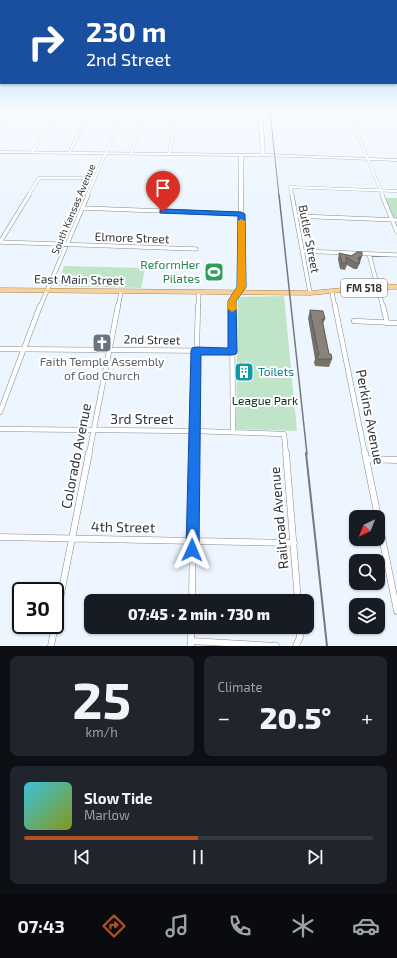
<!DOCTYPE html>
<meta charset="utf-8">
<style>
:root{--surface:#171b24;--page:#20242c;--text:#f1f3f6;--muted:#9ea1a6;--line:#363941;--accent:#b44f21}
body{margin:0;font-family:"Exo 2",sans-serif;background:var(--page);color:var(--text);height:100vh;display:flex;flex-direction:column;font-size:15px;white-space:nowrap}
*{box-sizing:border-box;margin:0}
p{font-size:13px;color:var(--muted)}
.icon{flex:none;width:22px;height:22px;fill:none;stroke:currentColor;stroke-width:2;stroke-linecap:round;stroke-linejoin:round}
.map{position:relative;height:646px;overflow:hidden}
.details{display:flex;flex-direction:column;gap:10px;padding:10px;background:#0d0f14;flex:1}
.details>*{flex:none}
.guide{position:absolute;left:0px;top:0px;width:397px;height:84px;box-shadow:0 1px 3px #0004;background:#1a4fa0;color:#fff;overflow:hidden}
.needle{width:26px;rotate:223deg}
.fabs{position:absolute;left:349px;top:510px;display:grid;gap:8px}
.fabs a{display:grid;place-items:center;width:36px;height:36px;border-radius:8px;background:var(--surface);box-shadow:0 1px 3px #0004;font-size:20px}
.speed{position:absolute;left:12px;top:582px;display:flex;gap:8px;font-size:20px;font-weight:700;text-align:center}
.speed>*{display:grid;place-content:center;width:52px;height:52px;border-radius:50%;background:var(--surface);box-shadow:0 1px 3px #0004;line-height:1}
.speed .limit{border:2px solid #111;border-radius:6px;background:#fff;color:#111}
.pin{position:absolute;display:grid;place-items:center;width:34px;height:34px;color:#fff;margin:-41px -17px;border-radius:50% 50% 50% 0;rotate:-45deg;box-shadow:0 0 4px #0007}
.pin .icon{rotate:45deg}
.me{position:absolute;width:44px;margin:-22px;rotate:1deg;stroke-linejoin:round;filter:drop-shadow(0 0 3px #0008)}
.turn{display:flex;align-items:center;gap:14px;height:84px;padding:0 20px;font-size:18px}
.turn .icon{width:52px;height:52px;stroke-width:2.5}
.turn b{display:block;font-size:28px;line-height:34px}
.big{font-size:30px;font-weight:800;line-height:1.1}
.details .tile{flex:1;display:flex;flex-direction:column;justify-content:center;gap:6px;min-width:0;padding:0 14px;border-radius:8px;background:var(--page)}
.details .dial{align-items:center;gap:0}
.dial b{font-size:52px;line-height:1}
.song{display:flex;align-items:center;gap:12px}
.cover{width:48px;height:48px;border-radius:6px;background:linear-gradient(135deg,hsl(190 70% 55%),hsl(70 70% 35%))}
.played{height:4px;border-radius:2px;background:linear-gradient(90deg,var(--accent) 50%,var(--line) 50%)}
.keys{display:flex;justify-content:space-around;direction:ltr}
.heat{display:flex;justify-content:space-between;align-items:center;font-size:22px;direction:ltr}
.details .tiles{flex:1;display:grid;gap:10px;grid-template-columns:1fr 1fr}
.tile:last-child{grid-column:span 2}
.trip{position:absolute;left:84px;top:594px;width:230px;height:40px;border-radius:8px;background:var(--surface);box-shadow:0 1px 3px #0004;font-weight:800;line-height:40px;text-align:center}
.tab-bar{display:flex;height:64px;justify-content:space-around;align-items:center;background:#090b0e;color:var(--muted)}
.tab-bar .icon{width:28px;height:28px}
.tab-bar .active{color:var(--accent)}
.tab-bar b{font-size:18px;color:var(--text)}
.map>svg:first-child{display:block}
.green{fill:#c0e4c7}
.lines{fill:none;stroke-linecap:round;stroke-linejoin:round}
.street-far3-casing{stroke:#848d94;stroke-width:3}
.street-far2-casing{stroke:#848d94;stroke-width:4.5}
.street-far1-casing{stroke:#848d94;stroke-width:5.5}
.street-casing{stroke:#848d94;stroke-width:7}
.secondary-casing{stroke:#848d94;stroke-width:1}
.primary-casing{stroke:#ad8752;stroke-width:1}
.street-far3{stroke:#fff;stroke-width:2.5}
.street-far2{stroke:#fff;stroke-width:3.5}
.street-far1{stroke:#fff;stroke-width:4.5}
.street{stroke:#fff;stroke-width:6}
.secondary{fill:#fff;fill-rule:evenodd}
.primary{fill:#f5d1a0;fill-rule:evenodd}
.rail-far2{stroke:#73797e;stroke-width:1}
.rail-far1{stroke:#73797e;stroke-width:1.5}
.rail{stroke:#73797e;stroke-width:2}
.wall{fill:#76716a}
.shaded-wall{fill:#605c56}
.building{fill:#89837b;stroke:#605c56}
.route{fill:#1a73e8;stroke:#114b97}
.slow{fill:#f59e0b}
.labels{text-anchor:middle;stroke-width:4;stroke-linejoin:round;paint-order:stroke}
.far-street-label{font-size:10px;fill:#323639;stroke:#fff}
.shield{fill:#fff;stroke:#707274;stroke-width:1}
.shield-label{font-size:11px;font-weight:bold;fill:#323639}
.street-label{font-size:12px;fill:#323639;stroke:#fff}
.leisure-label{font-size:12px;fill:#27864d;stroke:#fff;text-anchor:end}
.worship-label{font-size:12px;fill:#5b616d;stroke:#fff}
.culture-label{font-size:12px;fill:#0d838f;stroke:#fff;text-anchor:start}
.park-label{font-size:12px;fill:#053316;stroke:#fff}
.near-street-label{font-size:14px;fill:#323639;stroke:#fff}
</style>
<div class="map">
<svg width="397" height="646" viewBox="0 0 397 646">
<rect width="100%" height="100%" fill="#edf6fe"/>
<path class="green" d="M385 198H397V218H394Z
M64 266 145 268 141 288 57 286Z
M284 296 297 431 236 429 238 297Z"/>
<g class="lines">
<defs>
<path id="street-far3" d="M348 111 383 196
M0 132 14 111
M32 152 56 111
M69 153 84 123
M131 153 141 123
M169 154 175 123
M28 196 39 178H95
M87 196 124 111
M292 196 290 187 397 191"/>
<path id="street-far2" d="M292 195 310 293
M382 195 397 232
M82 208 241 214
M296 216 397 220
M0 242 196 249
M0 242 29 195
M302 251 397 255
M369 254 383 307
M332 293 335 307
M40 307 88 195
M118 307 121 292
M198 307 199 292
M232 307V301L238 292"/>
<path id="street-far1" d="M232 306 233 432
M335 306 365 454
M383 306 387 323
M354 321 397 323
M0 349 232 351
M0 412 40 306
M0 429 194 431 284 434 286 454
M89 454 118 306
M194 454 198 306"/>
<path id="street" d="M286 453 298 601
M365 453 378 517
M366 459 397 460
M378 518 397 611
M0 537 294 543
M192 601 194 453
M55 624 89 453
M191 627V646
M191 641 276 646
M51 646 55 625
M296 646 300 637 299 627"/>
<path id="secondary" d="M258 111H262L265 154 397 159V161L295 157 243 156 244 287 240 293 238 294 235 292 238 287 239 156 0 153V151L261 154Z"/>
<path id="primary" d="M386 284 397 285V289H375L310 295 0 292V288L310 291Z"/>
</defs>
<use href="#street-far3" class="street-far3-casing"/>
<use href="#street-far2" class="street-far2-casing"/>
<use href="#street-far1" class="street-far1-casing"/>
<use href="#street" class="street-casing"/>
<use href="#secondary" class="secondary-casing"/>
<use href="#primary" class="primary-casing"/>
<use href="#street-far3" class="street-far3"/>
<use href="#street-far2" class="street-far2"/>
<use href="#street-far1" class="street-far1"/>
<use href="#street" class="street"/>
<use href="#secondary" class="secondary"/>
<use href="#primary" class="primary"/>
<path class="rail-far2" d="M270 111 279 196"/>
<path class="rail-far1" d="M279 195 307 454"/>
<path class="rail" d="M306 453 327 646"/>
</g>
<path class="wall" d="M339 253 351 256H362L359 262 360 263 357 269H354L347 265 345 270 340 269 338 259Z
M310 310 325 319 323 324 329 354 332 359 329 367 315 366 314 362 315 359 308 318Z
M240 363 249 374V378L239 377Z"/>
<path class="shaded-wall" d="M362 256 360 262 358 263V258Z"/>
<path class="building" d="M357 252H362V256L358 258 360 263H356L346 257 347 263H342L339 253 351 256Z
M310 310 323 311 325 319H322L329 354H331L332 359H317V355H319Z
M240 363 249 364V374L240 373Z"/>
<linearGradient id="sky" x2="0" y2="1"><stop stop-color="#8bc1ee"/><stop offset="0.55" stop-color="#f7fbff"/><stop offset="1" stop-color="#f7fbff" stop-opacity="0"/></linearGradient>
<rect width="397" height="202" fill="url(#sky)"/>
<path class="route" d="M163 209 241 212 245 214 246 287 236 301 237 352 236 354 232 355H201L199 550 197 554 192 556 188 554 186 550 191 351 192 348 196 347 228 348V301L237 287 238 216 160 213V210Z"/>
<path class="slow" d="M241 219 245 221 246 287 236 301 237 309 232 312 228 309V301L237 287 238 221Z"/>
<defs>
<symbol id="stadium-square" viewBox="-11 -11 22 22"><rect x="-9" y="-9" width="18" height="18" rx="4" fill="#2e9e5b" stroke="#fff"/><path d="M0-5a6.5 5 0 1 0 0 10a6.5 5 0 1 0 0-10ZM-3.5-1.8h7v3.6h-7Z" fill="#fff"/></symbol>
<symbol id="church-square" viewBox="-11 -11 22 22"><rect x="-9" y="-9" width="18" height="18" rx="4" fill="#6b7280" stroke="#fff"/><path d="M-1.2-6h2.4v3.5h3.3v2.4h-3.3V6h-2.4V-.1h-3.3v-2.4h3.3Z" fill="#fff"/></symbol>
<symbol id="building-square" viewBox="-11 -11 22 22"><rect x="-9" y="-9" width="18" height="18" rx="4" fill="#0f9aa8" stroke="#fff"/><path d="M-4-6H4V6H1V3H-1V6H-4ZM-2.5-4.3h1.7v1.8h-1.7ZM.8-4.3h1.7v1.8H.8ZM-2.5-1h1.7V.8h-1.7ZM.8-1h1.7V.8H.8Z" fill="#fff"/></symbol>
</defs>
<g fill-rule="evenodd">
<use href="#stadium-square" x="203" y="261" width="22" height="22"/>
<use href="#church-square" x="91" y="332" width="22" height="22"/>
<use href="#building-square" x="233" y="361" width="22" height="22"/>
</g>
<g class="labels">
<g class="far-street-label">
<text transform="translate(73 209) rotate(-67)" y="4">South Kansas Avenue</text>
</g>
<rect class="shield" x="341" y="279" width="46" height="18" rx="3"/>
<g class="shield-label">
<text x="364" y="292">FM 518</text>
</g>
<g class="street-label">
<text transform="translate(132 238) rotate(2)" y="4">Elmore Street</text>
<text transform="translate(309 239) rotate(79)" y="4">Butler Street</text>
<text transform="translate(79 280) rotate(1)" y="4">East Main Street</text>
<text transform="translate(152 340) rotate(1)" y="4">2nd Street</text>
</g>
<g class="leisure-label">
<text x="200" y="269">ReformHer<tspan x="200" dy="14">Pilates</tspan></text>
</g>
<g class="worship-label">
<text x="102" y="366">Faith Temple Assembly<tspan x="102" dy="14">of God Church</tspan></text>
</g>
<g class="culture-label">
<text x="258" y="376">Toilets</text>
</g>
<g class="park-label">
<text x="265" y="405">League Park</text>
</g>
<g class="near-street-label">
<text transform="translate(370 417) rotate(79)" y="5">Perkins Avenue</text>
<text x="142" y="424">3rd Street</text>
<text transform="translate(76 456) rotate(-79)" y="5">Colorado Avenue</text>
<text transform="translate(279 518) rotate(-95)" y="5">Railroad Avenue</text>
<text transform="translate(123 527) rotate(1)" y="5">4th Street</text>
</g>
</g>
</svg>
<div class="fabs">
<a><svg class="needle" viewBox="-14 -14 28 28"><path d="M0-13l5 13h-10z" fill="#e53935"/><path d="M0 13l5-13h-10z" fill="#9ea1a6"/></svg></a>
<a><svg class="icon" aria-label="search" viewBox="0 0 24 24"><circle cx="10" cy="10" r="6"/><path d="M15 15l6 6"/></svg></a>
<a><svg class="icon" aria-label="layers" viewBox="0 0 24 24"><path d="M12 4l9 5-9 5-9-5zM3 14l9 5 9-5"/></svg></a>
</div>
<div class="speed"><div class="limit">30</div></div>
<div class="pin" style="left:163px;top:212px;background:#d93025"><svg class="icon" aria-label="arrive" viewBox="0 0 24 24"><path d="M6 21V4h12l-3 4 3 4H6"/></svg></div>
<svg class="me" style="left:192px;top:550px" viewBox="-20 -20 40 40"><path d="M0-17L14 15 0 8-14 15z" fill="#1a73e8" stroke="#fff" stroke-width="4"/></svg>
<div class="trip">07:45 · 2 min · 730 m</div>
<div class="guide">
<div class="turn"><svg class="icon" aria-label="right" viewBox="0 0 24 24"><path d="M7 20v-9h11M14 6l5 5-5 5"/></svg><div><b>230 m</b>2nd Street</div></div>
</div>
</div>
<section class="details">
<div class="tiles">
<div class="tile dial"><b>25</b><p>km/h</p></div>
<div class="tile"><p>Climate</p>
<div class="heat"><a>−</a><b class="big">20.5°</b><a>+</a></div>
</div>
<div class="tile">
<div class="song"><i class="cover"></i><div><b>Slow Tide</b><p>Marlow</p></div></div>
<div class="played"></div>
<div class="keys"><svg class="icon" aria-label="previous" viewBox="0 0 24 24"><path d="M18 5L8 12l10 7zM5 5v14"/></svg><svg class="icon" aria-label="pause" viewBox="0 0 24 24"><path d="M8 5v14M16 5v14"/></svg><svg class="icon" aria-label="next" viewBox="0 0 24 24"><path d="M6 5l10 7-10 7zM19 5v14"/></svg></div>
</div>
</div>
</section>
<nav class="tab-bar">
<b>07:43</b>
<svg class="icon active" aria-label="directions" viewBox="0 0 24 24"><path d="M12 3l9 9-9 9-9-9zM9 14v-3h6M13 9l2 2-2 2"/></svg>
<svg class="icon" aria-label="music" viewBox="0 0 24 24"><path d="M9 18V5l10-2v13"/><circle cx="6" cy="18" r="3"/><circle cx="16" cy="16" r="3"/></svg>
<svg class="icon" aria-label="phone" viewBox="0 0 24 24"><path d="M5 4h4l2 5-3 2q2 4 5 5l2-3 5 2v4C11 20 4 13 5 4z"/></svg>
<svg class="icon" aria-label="climate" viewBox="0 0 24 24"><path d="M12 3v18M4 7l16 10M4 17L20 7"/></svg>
<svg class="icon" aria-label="car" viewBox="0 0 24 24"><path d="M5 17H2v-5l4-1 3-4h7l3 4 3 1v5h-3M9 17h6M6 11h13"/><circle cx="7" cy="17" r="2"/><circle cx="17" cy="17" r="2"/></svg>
</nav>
